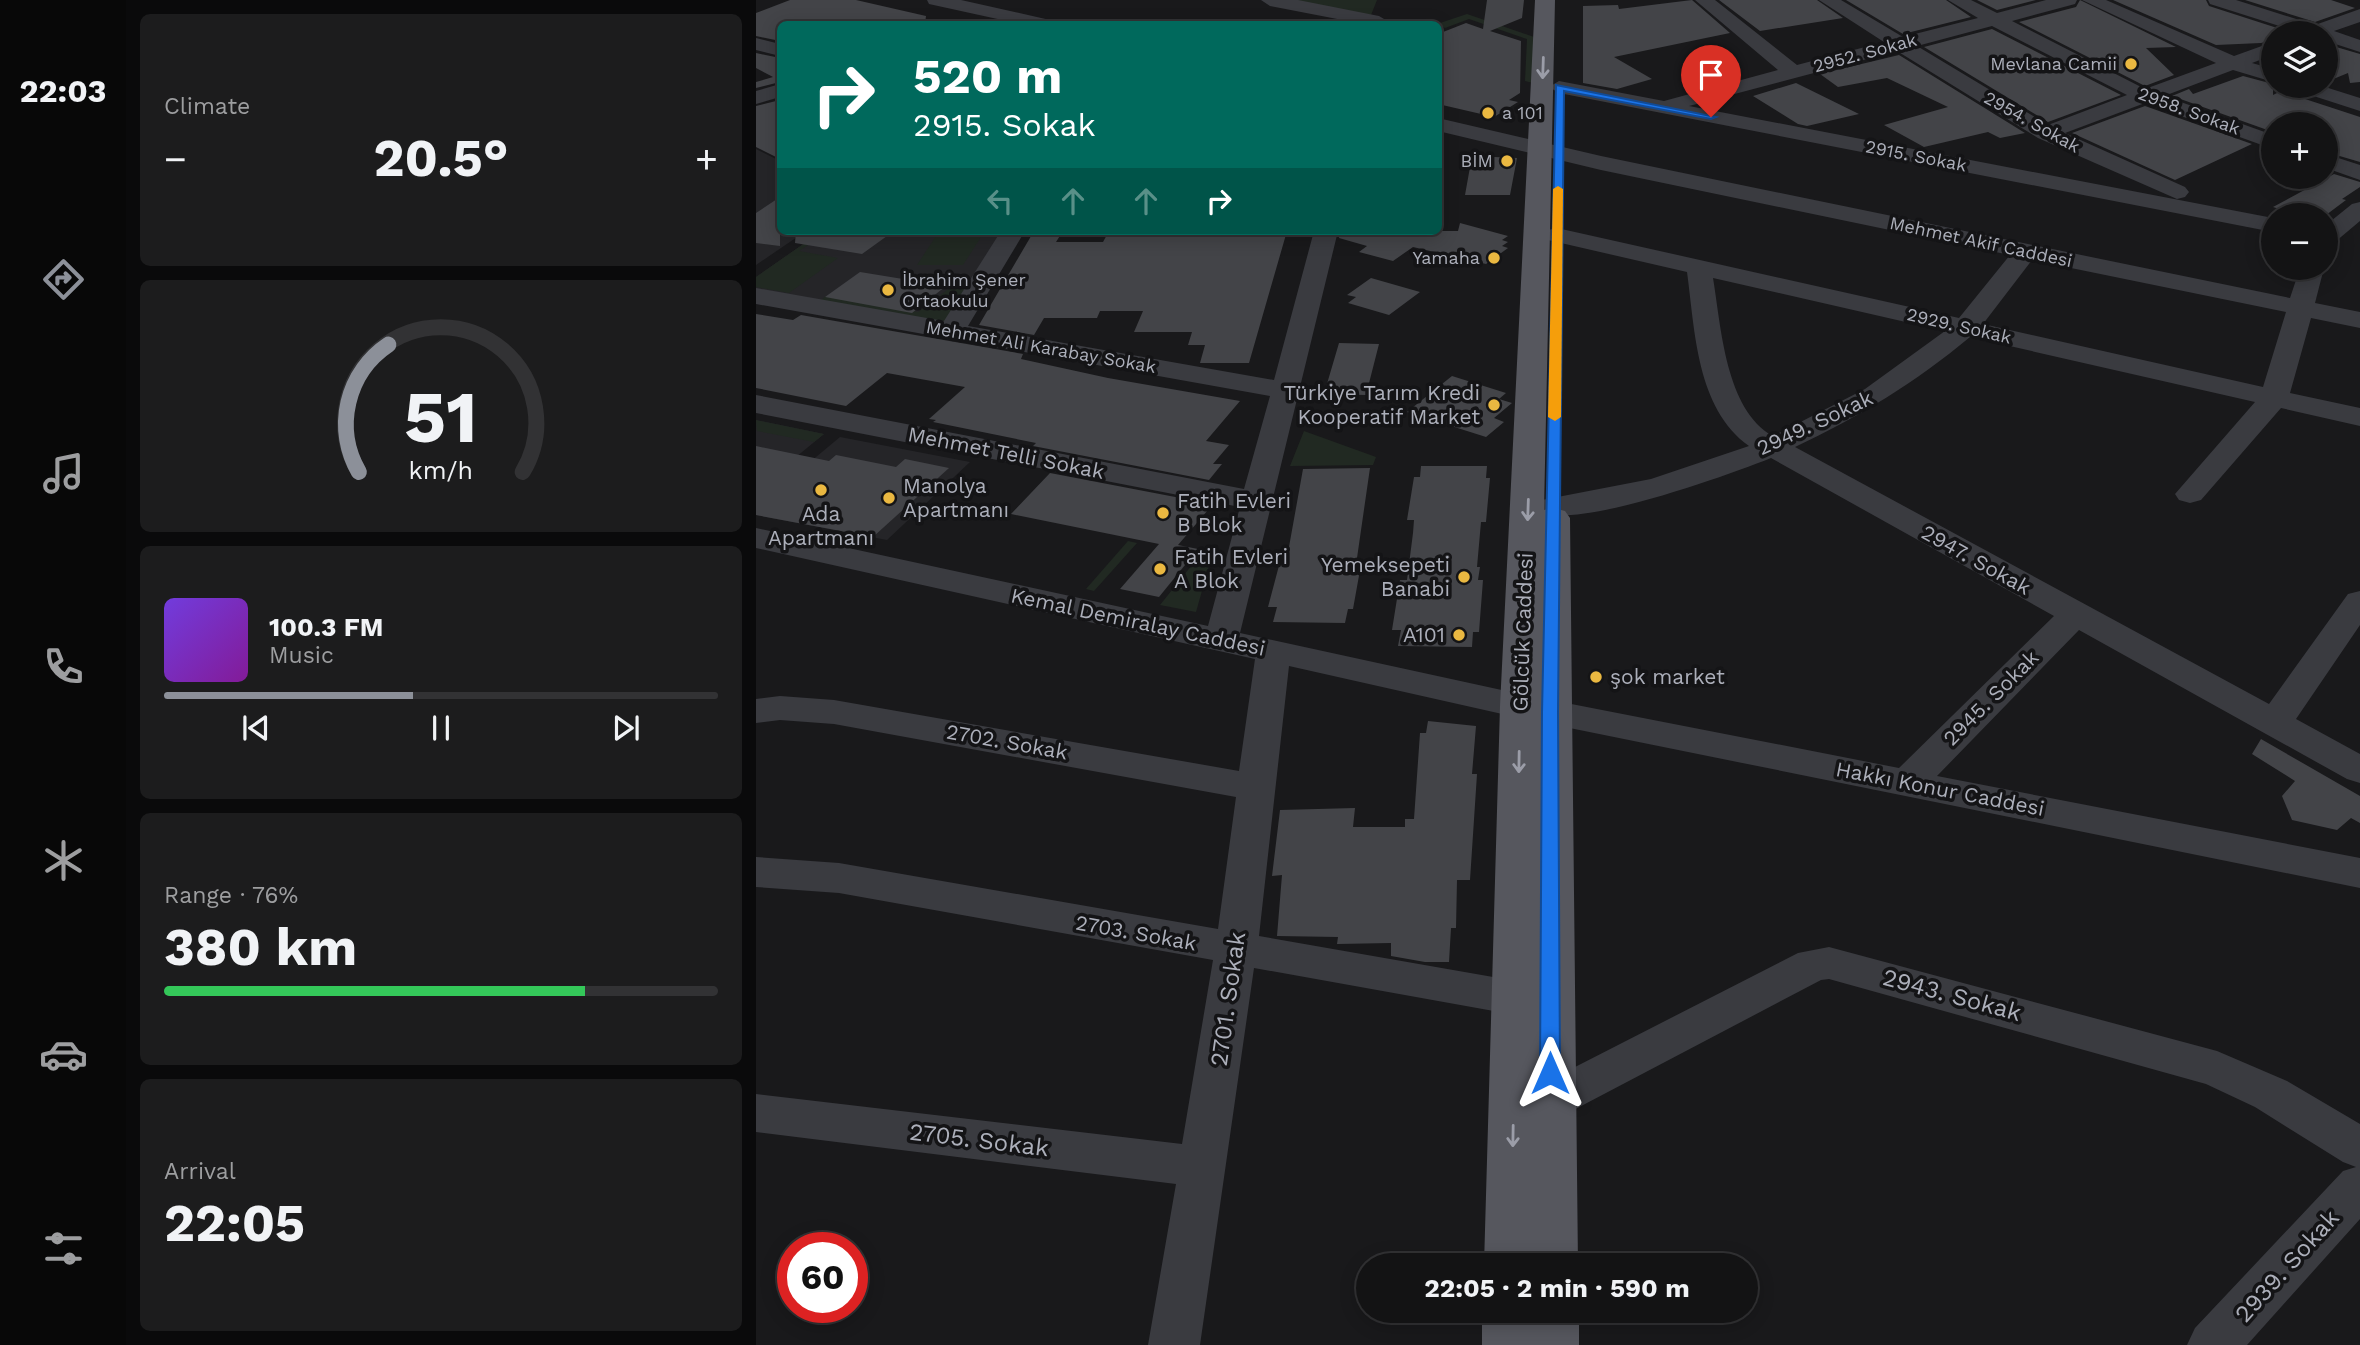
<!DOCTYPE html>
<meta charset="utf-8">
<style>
:root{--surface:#131314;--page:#1c1c1d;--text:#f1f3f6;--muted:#9d9ea0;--line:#323234;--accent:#8c9099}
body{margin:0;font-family:"Work Sans",sans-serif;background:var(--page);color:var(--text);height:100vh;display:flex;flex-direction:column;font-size:26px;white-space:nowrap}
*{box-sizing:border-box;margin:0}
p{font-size:23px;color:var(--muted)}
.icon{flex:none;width:38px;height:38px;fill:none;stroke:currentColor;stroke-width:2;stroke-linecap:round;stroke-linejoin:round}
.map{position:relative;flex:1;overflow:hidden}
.sheet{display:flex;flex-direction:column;gap:14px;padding:14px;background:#0a0a0b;width:630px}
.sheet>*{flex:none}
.top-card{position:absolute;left:21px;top:21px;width:665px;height:214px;border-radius:10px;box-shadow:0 4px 18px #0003,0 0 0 2px var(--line);background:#00695c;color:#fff;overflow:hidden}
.controls{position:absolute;left:1505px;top:21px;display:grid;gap:14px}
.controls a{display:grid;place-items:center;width:77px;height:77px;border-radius:50%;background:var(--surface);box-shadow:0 4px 18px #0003,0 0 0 2px var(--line);font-size:35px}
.speed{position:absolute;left:21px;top:1232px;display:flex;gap:14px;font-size:35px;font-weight:700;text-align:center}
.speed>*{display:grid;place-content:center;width:91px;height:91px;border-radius:50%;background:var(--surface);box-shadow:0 4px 18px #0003,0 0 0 2px var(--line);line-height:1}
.speed .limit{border:10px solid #d22;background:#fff;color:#111}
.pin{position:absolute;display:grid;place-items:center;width:60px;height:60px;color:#fff;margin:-72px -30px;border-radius:50% 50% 50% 0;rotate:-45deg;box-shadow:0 0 7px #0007}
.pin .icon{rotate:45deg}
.me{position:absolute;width:77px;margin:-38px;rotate:0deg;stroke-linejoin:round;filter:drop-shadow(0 0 5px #0008)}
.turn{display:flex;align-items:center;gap:24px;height:147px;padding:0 21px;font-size:32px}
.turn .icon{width:91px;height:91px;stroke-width:2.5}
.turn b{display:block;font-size:49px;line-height:60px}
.lanes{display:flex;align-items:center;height:66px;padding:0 21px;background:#0003;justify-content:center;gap:35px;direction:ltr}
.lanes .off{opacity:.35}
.big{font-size:52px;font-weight:700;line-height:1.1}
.sheet .widget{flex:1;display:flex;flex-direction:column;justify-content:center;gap:10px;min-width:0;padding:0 24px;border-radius:10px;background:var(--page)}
.sheet .dial{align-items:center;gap:0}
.dial svg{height:182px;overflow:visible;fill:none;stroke:var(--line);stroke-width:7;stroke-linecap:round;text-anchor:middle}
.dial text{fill:var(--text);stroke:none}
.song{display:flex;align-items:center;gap:21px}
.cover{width:84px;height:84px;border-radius:10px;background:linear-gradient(135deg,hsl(260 70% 55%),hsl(290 70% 35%))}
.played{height:7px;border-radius:4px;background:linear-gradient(90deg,var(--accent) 45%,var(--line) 45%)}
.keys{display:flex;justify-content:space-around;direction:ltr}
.heat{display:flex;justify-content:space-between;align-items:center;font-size:38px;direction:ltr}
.charge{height:10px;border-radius:5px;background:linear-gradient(90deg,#34c759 76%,var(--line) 0)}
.trip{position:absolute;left:600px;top:1253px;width:402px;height:70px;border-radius:35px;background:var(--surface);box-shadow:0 4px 18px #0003,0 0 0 2px var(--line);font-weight:700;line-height:70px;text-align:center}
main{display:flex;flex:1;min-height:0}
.tabs{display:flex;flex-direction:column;width:126px;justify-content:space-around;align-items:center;background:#080808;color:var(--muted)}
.tabs .icon{width:49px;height:49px}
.tabs .current{color:var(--accent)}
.tabs b{font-size:32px;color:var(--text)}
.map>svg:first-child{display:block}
.built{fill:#252528}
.green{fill:#212922}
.building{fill:#434448}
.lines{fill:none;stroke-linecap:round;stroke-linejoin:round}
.minor{fill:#3a3b40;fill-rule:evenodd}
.major{fill:#56575e;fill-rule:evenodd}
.oneway{stroke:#9b9da8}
.route{fill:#1a73e8;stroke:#114b97;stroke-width:2}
.slow{fill:#f59e0b}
.poi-dot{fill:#eab841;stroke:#141416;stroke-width:2.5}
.labels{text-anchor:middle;stroke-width:7;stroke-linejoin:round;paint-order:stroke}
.far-street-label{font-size:18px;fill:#acafba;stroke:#141416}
.far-poi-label{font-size:18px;fill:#acafba;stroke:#141416;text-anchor:end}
.poi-label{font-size:21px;fill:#acafba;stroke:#141416;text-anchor:start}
.street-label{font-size:21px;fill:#acafba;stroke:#141416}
.near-street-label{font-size:24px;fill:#acafba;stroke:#141416}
</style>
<main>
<nav class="tabs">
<b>22:03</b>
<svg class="icon current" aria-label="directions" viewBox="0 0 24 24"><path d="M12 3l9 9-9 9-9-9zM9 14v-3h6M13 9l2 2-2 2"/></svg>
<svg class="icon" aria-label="music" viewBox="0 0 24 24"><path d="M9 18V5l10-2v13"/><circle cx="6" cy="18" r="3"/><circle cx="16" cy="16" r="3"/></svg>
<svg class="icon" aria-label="phone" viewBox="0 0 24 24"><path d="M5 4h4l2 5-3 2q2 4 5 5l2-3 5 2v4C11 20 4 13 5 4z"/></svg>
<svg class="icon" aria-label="climate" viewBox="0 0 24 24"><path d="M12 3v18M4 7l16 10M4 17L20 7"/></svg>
<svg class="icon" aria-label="car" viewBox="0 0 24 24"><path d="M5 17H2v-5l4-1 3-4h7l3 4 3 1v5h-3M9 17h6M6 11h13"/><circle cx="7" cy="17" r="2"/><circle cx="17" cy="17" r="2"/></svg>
<svg class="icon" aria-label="filters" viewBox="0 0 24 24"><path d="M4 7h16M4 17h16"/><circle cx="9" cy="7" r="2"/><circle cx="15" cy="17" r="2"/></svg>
</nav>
<section class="sheet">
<div class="widget"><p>Climate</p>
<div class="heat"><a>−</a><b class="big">20.5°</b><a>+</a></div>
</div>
<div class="widget dial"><svg viewBox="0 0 100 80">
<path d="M14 69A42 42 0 1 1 86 69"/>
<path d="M14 69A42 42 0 0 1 27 13" stroke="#8c9099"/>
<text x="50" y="56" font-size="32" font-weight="700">51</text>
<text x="50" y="72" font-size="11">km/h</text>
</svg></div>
<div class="widget">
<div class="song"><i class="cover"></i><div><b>100.3 FM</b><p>Music</p></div></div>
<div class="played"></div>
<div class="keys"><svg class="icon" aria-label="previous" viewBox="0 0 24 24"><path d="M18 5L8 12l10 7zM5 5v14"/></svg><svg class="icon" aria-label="pause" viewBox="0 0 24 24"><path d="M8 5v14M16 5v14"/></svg><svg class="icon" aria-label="next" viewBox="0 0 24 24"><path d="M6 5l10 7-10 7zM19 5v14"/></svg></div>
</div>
<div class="widget"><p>Range · 76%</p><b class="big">380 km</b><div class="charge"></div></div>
<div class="widget"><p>Arrival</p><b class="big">22:05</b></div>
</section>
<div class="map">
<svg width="1604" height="1345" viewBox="0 0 1604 1345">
<rect width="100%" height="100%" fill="#19191b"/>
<path class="built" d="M0 149 24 161V231H50L0 265Z
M66 231H248L191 323 0 289V277Z
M0 420 68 434 0 490Z
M84 437 214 462 131 540 0 515V507Z"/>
<path class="green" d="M523 0H621L615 15Z
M711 14 781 38V84L769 81 771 39 713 19 689 28 681 24Z
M66 231H73L43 251 82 258 33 293 0 287V277Z
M182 233 227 234 207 265H161Z
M199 284 214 286 191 323 65 300 70 296 162 312Z
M0 420 68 434 58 442 1 431Z
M548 431 620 457 617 465 534 466Z
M372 541 381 543 338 591 330 589Z
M448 550 457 552 440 612 404 605Z"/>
<path class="building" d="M34 0H100L170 16 169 24H24V41L0 36V13Z
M731 0H768L766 18 734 31 765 41 764 93 753 100 762 102 738 117 682 104V34L710 23 727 29Z
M936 0 974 33 858 57 896 79 861 89 827 83V6L862 5 863 9Z
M963 0H1061L1087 18 1004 31Z
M1090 0H1190L1215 17 1147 34Z
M1221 0H1280L1241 10Z
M1324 0 1420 47 1390 48 1418 75 1389 86 1263 22 1320 7Z
M1357 0H1450L1453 6 1537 33H1517V40L1505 43 1460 45Z
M1489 0H1575L1599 8 1559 22Z
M1236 29 1365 95 1292 122 1168 47Z
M1570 44 1604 54V82L1594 83 1592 73 1570 82Z
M0 53 24 58V82L0 88V82L17 77 0 68Z
M1143 55 1269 133 1244 138 1232 132 1168 147 1128 125 1192 107 1131 78 1082 87 1064 74Z
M1487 76 1517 84V95L1525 91 1604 117V162L1570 152V124H1517V132L1416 96 1433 89 1437 94Z
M1040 83 1103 114 1051 126 1042 124 997 96Z
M24 100V159L0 147V106Z
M1389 106 1496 144 1419 180 1316 133Z
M716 156 761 158 754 195H709Z
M1578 174 1604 182V187L1586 199 1590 200 1570 215H1542L1517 207Z
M24 197V246L0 243V213Z
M704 223 752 236 746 240 752 242 746 246 752 248 730 264 657 247 637 261 603 252 611 246 583 238 584 231H702Z
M40 231H138L106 254 39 243Z
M278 231H307L300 242H347L353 231H531L493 363H444L449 345H432L436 332H378L387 311H344L341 318H288L278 335 223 325Z
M104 272 190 286 156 313 69 297Z
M615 278 664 292 633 315 592 303 600 297 591 295Z
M0 314 37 320 45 315 267 354 265 359 352 378 484 401 450 441 473 445 457 464H466L453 480 277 446 280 443 177 422 180 420 173 419 209 387 131 373 90 406 0 388Z
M583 343 623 344 610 395 568 394Z
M696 376 750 393 743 399 756 403 738 418 748 422 730 437 651 412Z
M0 446 73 461 80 455 140 467 149 459 193 468 117 537 0 515Z
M665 466H731L730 478H734L730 522H725L721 567H724L722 580H727L723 632H717L716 647 642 646 645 630H636L644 580H651L657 533 658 520H651L658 477H664Z
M614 468 601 558 606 559 597 609H592L589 623 517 622 521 607H512L525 558H531L547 469Z
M294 473 435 500 431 505 452 510 422 545 442 549 403 597 364 589 403 544 255 514Z
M672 721 720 726 716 774H721L714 880H701L700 928H695L693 962H669L635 956V943L581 944 582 937 521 936 526 875 516 876 524 810 599 808 597 827H649V819H658L664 733H670Z
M1505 739 1604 796V823L1595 818 1581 830 1536 820 1526 796 1539 781 1496 754Z"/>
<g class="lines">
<path class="minor" d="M171 0H205L294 20 297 24H264L173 4Z
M505 0H542L623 16 633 22 607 24 514 6Z
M939 0H959L1041 65 1128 42 1063 0H1085L1147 37 1222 18 1192 0H1215L1241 13 1290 0H1321L1319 4 1256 21 1389 89 1460 63 1326 0H1350L1478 56 1517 42V55L1496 63 1517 69V82L1477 70 1408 96 1517 135V149L1389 103 1309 133 1429 187 1433 192 1429 197 1421 199 1282 138 1141 51 933 106 1517 218V232L803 93 793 87 803 81 908 101 1022 70ZM1236 26 1371 95 1292 125 1161 46Z
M1452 0H1480L1559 25 1604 9V22L1578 31 1604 40V52L1570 41V33H1545L1454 4Z
M0 38 24 44V56L0 50Z
M24 84V97L0 104V91Z
M1536 86H1566L1604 98V111L1539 90Z
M682 118 845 156 1534 298 1544 268H1568L1559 303 1604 312V328L1555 318 1534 393 1604 408V426L1525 408 1445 500 1434 503 1423 500 1419 494 1499 402 1214 337C1160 382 1103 417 1039 447L1513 704 1592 594 1604 591V625L1540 719 1604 754V783L1591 779 1323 630 1181 776 1604 858V888L764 718 533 666 503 936 760 981 775 986 782 998 775 1010 760 1015 498 968 444 1345H392L420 1184 0 1132V1094L426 1144 457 960 83 893 0 887V857L83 863 462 929 480 797 78 724 24 720 0 723V699L24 696 78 700 483 771 499 659 0 548V528L452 626 484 507 0 413V395L488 489 514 396 0 304V288L188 321 245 231H269L212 326 518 380 558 231H582L484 633 764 694 1143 768 1298 616 1015 458C967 477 833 525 786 514L782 507 786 500 895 479 993 446C940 408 939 330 931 272L792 240 789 235 792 230 801 228 1203 318 1254 255 845 170 682 131ZM1276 260 1530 312 1507 387 1227 324ZM957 278 1189 331 1109 389 1017 436C969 410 965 325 957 278Z
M1570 154 1604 165V180L1570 168Z
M1604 202V221L1579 242 1570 244V225L1596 204Z
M1073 947 1461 1051 1531 1081 1604 1124V1219L1491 1345H1431L1439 1328 1587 1171 1600 1167 1587 1162 1499 1107 1450 1084 1073 979 1065 980 810 1114 794 1120 778 1114 771 1101 778 1088 1042 953Z"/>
<path class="major" d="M779 0H799L788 510 797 508 809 511 814 518 822 1265H728L744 706Z
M726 1311H823V1345H726Z"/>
</g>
<defs><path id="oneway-shaft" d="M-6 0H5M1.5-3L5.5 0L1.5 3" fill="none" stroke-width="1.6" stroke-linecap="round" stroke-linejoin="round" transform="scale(1.75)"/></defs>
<g class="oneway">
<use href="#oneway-shaft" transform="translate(787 68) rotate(92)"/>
<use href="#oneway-shaft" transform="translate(772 510) rotate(92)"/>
<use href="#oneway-shaft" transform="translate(763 762) rotate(91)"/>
<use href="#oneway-shaft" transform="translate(757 1136) rotate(91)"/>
</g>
<path class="route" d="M800 85 960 117 955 119 808 91 802 712 804 1073 801 1079 794 1081 787 1079 784 1073 786 712Z"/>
<path class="slow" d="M802 186 807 189 805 417 799 421 792 417 797 189Z"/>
<g class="poi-dot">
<circle cx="1375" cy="64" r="7"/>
<circle cx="732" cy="113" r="7"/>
<circle cx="751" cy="161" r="7"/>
<circle cx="738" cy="258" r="7"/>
<circle cx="132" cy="290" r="7"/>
<circle cx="738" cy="405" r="7"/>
<circle cx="65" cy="490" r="7"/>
<circle cx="133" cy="498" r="7"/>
<circle cx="407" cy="513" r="7"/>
<circle cx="404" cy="569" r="7"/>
<circle cx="708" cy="577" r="7"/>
<circle cx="703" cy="635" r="7"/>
<circle cx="840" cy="677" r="7"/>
</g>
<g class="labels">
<g class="far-street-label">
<text transform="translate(1109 53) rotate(-15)" y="6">2952. Sokak</text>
<text transform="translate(1433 111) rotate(20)" y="6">2958. Sokak</text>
<text transform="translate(1276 122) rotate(29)" y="6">2954. Sokak</text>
<text transform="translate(1160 156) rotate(11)" y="6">2915. Sokak</text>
<text transform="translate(1225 242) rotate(12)" y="6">Mehmet Akif Caddesi</text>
<text transform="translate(1203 326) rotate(13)" y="6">2929. Sokak</text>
<text transform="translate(285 347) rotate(10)" y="6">Mehmet Ali Karabay Sokak</text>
</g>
<g class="far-poi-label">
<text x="1361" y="70">Mevlana Camii</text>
<text x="746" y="119" text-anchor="start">a 101</text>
<text x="737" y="167">BİM</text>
<text x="724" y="264">Yamaha</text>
<text x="146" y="286" text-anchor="start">İbrahim Şener<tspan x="146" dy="21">Ortaokulu</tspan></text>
</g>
<g class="poi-label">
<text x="724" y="400" text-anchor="end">Türkiye Tarım Kredi<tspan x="724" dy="24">Kooperatif Market</tspan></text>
<text x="147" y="493">Manolya<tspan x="147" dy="24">Apartmanı</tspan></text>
<text x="421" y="508">Fatih Evleri<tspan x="421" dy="24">B Blok</tspan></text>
<text x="65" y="521" text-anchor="middle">Ada<tspan x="65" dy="24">Apartmanı</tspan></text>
<text x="418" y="564">Fatih Evleri<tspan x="418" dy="24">A Blok</tspan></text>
<text x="694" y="572" text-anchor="end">Yemeksepeti<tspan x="694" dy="24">Banabi</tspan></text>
<text x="689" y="642" text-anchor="end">A101</text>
<text x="854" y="684">şok market</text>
</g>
<g class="street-label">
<text transform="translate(1059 423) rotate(-25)" y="7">2949. Sokak</text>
<text transform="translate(250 453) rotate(11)" y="7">Mehmet Telli Sokak</text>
<text transform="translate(1220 560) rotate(29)" y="7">2947. Sokak</text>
<text transform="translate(382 622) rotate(12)" y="7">Kemal Demiralay Caddesi</text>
<text transform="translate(767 632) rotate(-88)" y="7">Gölcük Caddesi</text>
<text transform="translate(1235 698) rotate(-45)" y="7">2945. Sokak</text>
<text transform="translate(251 742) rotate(10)" y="7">2702. Sokak</text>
<text transform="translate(1184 789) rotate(11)" y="7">Hakkı Konur Caddesi</text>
<text transform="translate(380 933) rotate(10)" y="7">2703. Sokak</text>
</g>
<g class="near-street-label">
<text transform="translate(1196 995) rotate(15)" y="8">2943. Sokak</text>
<text transform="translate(472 999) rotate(-82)" y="8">2701. Sokak</text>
<text transform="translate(223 1140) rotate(7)" y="8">2705. Sokak</text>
<text transform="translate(1531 1266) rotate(-48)" y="8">2939. Sokak</text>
</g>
</g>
</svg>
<div class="controls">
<a><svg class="icon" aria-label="layers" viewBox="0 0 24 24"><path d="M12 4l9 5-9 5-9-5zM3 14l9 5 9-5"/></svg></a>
<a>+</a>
<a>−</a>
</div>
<div class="speed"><div class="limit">60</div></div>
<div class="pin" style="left:955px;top:117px;background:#d93025"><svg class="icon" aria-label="arrive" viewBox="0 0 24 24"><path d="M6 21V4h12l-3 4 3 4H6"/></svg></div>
<svg class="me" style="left:794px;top:1073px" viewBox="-20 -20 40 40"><path d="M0-17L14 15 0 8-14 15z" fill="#1a73e8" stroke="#fff" stroke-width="4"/></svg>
<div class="trip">22:05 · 2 min · 590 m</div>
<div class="top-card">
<div class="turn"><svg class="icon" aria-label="right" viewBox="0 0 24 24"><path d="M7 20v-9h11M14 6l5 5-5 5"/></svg><div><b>520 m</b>2915. Sokak</div></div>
<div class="lanes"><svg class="icon off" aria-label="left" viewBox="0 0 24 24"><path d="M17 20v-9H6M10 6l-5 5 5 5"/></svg><svg class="icon off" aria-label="ahead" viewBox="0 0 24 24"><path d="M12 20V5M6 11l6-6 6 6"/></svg><svg class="icon off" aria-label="ahead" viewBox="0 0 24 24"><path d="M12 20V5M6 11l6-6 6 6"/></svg><svg class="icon" aria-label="right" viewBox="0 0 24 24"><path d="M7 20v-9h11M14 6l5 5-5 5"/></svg></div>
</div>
</div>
</main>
